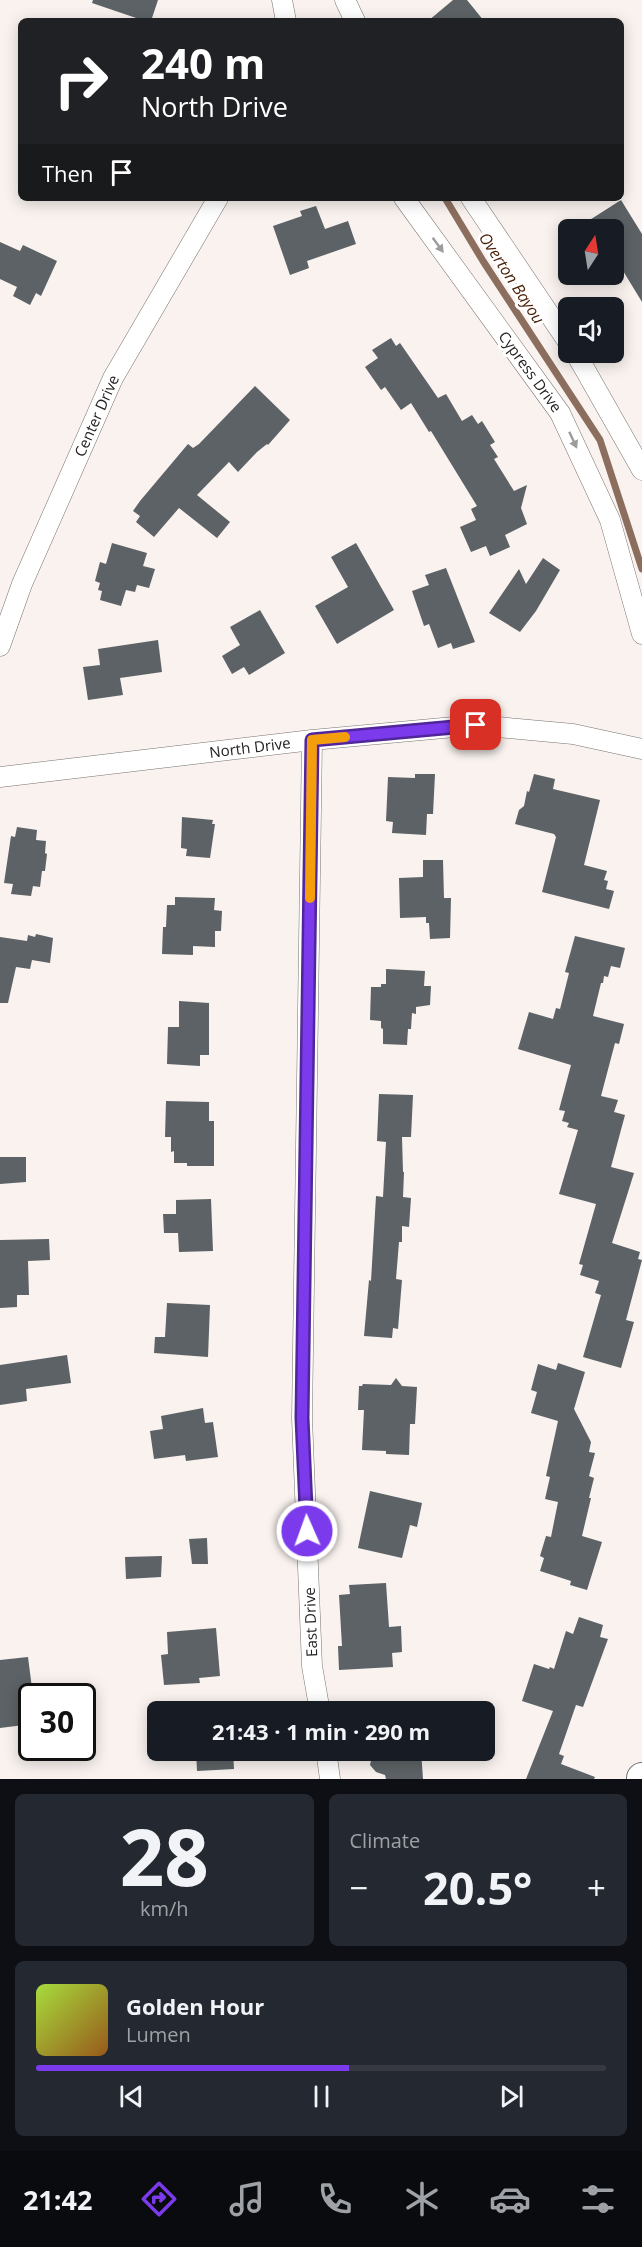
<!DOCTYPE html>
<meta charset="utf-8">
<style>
:root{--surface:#171b24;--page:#242831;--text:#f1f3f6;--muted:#9ea1a6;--line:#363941;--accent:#7c3aed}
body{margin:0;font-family:"Open Sans",sans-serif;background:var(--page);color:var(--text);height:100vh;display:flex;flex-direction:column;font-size:22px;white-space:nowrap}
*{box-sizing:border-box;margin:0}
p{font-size:20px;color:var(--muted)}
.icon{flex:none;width:33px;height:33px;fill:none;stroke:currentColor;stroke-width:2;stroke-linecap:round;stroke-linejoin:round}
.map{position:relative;height:1779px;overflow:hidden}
.details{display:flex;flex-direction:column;gap:15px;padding:15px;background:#0d0f14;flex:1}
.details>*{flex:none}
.top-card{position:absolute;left:18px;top:18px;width:606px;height:183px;border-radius:9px;box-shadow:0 3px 15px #0003;background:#202124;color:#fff;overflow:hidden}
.needle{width:39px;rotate:12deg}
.controls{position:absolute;left:558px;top:219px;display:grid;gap:12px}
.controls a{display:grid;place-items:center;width:66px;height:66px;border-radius:9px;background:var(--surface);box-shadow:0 3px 15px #0003;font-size:30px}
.speed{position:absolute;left:18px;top:1683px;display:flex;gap:12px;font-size:30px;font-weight:700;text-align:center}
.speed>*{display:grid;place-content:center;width:78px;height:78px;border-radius:50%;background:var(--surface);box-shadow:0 3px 15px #0003;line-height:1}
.speed .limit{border:3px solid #111;border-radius:9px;background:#fff;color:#111}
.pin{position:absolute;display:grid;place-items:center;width:51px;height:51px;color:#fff;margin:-26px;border-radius:12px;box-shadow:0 3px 9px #0006}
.me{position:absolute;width:66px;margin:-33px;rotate:358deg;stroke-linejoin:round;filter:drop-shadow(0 0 4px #0008)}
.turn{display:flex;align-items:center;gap:21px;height:126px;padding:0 24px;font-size:27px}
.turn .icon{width:78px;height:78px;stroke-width:2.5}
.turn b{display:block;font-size:42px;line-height:51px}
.then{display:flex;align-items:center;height:57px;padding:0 24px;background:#0003;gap:12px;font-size:22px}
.big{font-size:45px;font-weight:700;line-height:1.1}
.details .card{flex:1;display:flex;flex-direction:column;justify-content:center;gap:9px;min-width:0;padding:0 21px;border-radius:9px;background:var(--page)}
.details .dial{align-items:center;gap:0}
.dial b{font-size:78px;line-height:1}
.song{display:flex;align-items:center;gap:18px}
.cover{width:72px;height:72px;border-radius:9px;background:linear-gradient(135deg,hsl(80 70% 55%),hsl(30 70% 35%))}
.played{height:6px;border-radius:3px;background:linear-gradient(90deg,var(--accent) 55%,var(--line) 55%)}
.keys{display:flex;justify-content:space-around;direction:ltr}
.heat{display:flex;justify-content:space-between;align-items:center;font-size:33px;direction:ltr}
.details .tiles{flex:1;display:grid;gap:15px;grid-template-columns:1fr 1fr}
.card:last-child{grid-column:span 2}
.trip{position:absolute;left:147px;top:1701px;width:348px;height:60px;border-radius:9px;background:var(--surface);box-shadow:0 3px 15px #0003;font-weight:700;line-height:60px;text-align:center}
.tabs{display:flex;height:96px;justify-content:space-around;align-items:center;background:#090b0e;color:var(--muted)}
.tabs .icon{width:42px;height:42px}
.tabs .selected{color:var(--accent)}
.tabs b{font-size:27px;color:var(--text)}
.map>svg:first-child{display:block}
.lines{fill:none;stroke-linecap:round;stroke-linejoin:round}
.stream{stroke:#8c6e5f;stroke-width:7}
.building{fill:#5c6265}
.minor-casing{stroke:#797370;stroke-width:21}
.primary-casing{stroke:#797370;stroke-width:32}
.minor{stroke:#fff;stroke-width:20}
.primary{stroke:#fff;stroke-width:30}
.oneway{fill:#9c9c9b}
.route-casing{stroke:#51269a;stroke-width:15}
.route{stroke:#7c3aed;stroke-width:10}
.slow{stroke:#f59e0b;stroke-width:10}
.labels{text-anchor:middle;stroke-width:6;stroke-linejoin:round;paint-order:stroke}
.street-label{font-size:15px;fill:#242221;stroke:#fff}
.water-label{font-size:16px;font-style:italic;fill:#4d230a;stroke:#fff}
</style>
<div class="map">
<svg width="642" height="1779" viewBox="0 0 642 1779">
<rect width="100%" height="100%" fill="#f9f2ef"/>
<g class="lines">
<path class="stream" d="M445 198 483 261 600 440 642 569"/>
</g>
<path class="building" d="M93 0H158L151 21H145L92 3Z
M453 0H467L484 21H428Z
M621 200 642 234V302L614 256V230H574Z
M316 206 325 229 348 221 356 244 307 261 309 268 290 275 273 226 302 216 300 211Z
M0 242 20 251 23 245 57 261 41 296 36 293 30 305 13 296 17 287 0 279Z
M391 338 396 346 400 343 438 398 446 394 462 421 472 415 478 424 482 421 495 442 490 445 498 457 494 459 514 491 527 485 521 508 527 524 505 535 510 547 490 556 486 546 471 552 460 527 476 520 471 509 477 506 431 431 429 432 411 403 401 410 385 387 381 390 365 367 378 358 372 350Z
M255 386 290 420 268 445 267 444 257 452 238 472 229 462 197 495 230 522 217 538 179 508 154 537 136 522 140 516 133 511 140 501 188 444 193 448 199 444Z
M112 543 147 553 143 566 155 569 149 588 137 585 135 592 126 590 121 606 100 600 102 591 98 590 100 583 95 581 100 562 106 564Z
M356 543 394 610 337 644 315 606 348 587 331 557Z
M543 558 560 570 536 611 520 632 489 613 519 569 526 584Z
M446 568 475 642 453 649 451 643 438 648 429 624 424 626 412 591 429 585 425 575Z
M260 610 285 653 249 675 244 667 232 674 222 656 240 645 230 627Z
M158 640 162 672 120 678 123 695 88 700 83 667 100 665 98 649Z
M415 774H435L433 814H427L426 835 392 833 393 822 386 821 388 777 415 778Z
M534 774 555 779 553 789 600 800 584 865 607 871 604 880 608 881 606 889 614 891 609 909 542 892 556 837 554 834 515 824 519 810 524 806 527 791 529 792Z
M182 817 213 820 212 824H215L210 858 186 856 187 849 181 848Z
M17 827 37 830 36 840 46 841 45 853 47 854 45 871H42L40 887 33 886 31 896 11 894 13 884 4 883 11 836 15 837Z
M423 860H443L444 898H451L450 938 430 939 429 923H426V917L400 918 399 878 423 877Z
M175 897 215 898 214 910 222 911 221 931H215V947L193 946V955L162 954 163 927H166L167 905H175Z
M36 934 53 938 50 963 32 960 30 969 16 967 8 1003H0V937L27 941 28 935 35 937Z
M575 936 625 948 620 968 611 966 608 977 604 976 603 983H601L593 1016 624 1024 619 1044 615 1043 601 1096 618 1100 614 1112 625 1115 611 1167 634 1173 612 1243 640 1252 638 1259 642 1260 626 1320 634 1322 621 1368 583 1357 601 1295 595 1293 599 1281 580 1275 583 1265 579 1264 596 1204 559 1194 578 1130 567 1127 569 1123 562 1121 565 1111 559 1110 571 1065 518 1049 529 1012 553 1019 556 1008 560 1009 569 973 565 972Z
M386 969 425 971 424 986H431L430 1005 416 1007V1014L412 1013 411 1029H408L407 1045 383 1044V1029L381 1028V1021L370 1020 371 987H381V984H386Z
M179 1001 209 1003V1055H200V1066L167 1064 168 1027H179Z
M379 1094 413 1095 411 1137H402L403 1172H404L403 1197 411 1198 409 1227 402 1226V1242H399L396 1279 402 1280 398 1329 393 1328 392 1338 364 1336 369 1280 371 1281 376 1196 383 1197 386 1142 377 1141Z
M166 1101 209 1102V1121H214V1166H187V1163H174V1151L171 1152V1137H165Z
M0 1157H26V1182L0 1184Z
M211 1199 213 1251 179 1252 178 1233H164L163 1214H176V1200Z
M49 1239 50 1260 28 1261 29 1295H17V1307L0 1308V1240Z
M167 1303 210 1305 208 1357 154 1353 155 1337H165Z
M67 1355 71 1383 26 1389 27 1401 0 1405V1365Z
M558 1363 585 1372 574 1409 591 1442 589 1452 595 1453 589 1476 594 1478 589 1498H591L582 1536 602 1542 587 1590 570 1585 571 1581 540 1571 544 1558 540 1556 546 1536 551 1537 558 1502 545 1499 550 1477 546 1476 558 1421 531 1413 537 1392 531 1390 538 1364 556 1370Z
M396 1378 402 1386 417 1387 415 1424H410L409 1455 386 1454V1451L362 1450 364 1410H358L359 1386H362L363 1384 391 1385Z
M203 1408 205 1423 213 1422 218 1457 186 1461 185 1455 154 1459 150 1431 163 1429 161 1416Z
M370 1491 422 1503 417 1527 410 1525 402 1558 358 1548Z
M207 1538 208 1564H192L189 1539Z
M162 1556 161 1577 126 1579 125 1557Z
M386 1583 389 1627 401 1626 402 1652 392 1653 393 1667 339 1670 338 1646H342L339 1595 350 1594 349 1585Z
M579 1617 603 1625 600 1637 608 1639 583 1707 576 1705 559 1754 564 1756 561 1764 595 1777 594 1779H526L553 1711 522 1701 534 1664 549 1669 550 1667 554 1669 566 1631 573 1634Z
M216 1628 220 1676 199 1678 200 1683 164 1685 161 1655 168 1654 167 1632Z
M28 1657 33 1696 32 1724 0 1728V1660Z
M196 1750H233L234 1769 197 1771Z
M379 1750H421L423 1779H386L385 1775 376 1772 370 1765 372 1756Z"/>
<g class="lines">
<defs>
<path id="minor" d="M282 0 286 21
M345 0 355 21
M404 198 560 413 610 520 642 634
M471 198 568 342
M575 352 642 470
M0 646 22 584 113 378 218 198
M312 740 302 1418 312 1666 320 1712
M0 777 312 740 476 725 573 734 642 749
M326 1750 330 1779"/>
<path id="primary" d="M642 1779V1778"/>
</defs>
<use href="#minor" class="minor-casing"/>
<use href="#primary" class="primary-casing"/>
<use href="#minor" class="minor"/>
<use href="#primary" class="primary"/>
</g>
<defs><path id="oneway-solid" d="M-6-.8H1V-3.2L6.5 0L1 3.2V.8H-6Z" transform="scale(1.5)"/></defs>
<g class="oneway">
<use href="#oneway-solid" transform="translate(438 245) rotate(54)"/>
<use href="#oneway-solid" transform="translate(573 440) rotate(65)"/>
</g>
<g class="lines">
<defs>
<path id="route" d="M307 1531 302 1418 312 740 476 725"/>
</defs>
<use href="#route" class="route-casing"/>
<use href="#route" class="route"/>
<path class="slow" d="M310 898 312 740 345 737"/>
</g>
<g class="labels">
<g class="street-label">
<text transform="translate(530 372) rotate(54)" y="5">Cypress Drive</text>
<text transform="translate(97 416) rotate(-66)" y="5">Center Drive</text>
<text transform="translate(250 748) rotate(-7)" y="5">North Drive</text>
<text transform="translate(311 1622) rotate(-92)" y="5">East Drive</text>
</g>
<g class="water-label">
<text transform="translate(512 278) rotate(57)" y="6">Overton Bayou</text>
</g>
</g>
</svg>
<div class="controls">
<a><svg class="needle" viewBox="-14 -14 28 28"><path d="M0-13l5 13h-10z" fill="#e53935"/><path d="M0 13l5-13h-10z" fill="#9ea1a6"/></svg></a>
<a><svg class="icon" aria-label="sound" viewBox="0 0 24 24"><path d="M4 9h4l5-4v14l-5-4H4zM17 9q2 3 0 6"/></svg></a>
</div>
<div class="speed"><div class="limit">30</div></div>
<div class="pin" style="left:476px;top:725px;background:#d93025"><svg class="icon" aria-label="arrive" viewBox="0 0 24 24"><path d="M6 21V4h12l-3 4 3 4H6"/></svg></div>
<svg class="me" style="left:307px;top:1531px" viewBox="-20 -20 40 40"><circle r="17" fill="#7c3aed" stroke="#fff" stroke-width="3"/><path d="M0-11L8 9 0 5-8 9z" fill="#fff"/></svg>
<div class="trip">21:43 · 1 min · 290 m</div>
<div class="top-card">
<div class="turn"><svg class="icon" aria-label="right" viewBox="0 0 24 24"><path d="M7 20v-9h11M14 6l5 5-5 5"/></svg><div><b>240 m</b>North Drive</div></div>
<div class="then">Then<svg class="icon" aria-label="arrive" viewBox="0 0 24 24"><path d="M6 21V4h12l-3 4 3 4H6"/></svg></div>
</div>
</div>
<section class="details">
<div class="tiles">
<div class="card dial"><b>28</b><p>km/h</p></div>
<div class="card"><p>Climate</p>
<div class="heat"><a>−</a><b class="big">20.5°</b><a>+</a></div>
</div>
<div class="card">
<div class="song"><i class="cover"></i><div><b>Golden Hour</b><p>Lumen</p></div></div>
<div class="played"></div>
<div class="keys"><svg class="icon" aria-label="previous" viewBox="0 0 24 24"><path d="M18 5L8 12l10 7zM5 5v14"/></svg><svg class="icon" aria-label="pause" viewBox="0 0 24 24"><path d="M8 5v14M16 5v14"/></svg><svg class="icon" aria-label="next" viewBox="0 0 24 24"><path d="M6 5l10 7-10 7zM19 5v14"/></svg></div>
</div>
</div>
</section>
<nav class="tabs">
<b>21:42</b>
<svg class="icon selected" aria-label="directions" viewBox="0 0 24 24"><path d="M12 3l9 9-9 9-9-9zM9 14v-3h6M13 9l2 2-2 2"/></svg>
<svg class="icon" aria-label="music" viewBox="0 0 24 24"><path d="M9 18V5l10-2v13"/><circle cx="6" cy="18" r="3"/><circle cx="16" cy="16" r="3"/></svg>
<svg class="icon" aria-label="phone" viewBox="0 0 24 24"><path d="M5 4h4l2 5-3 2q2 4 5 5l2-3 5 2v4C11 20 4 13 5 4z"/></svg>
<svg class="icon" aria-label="climate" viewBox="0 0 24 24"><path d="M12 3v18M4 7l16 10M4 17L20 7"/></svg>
<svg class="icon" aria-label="car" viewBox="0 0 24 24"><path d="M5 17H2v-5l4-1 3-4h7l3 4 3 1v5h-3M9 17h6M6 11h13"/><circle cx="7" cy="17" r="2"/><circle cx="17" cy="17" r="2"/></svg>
<svg class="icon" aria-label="filters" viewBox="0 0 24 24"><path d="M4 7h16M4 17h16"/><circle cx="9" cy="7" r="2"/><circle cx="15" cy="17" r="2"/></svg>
</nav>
